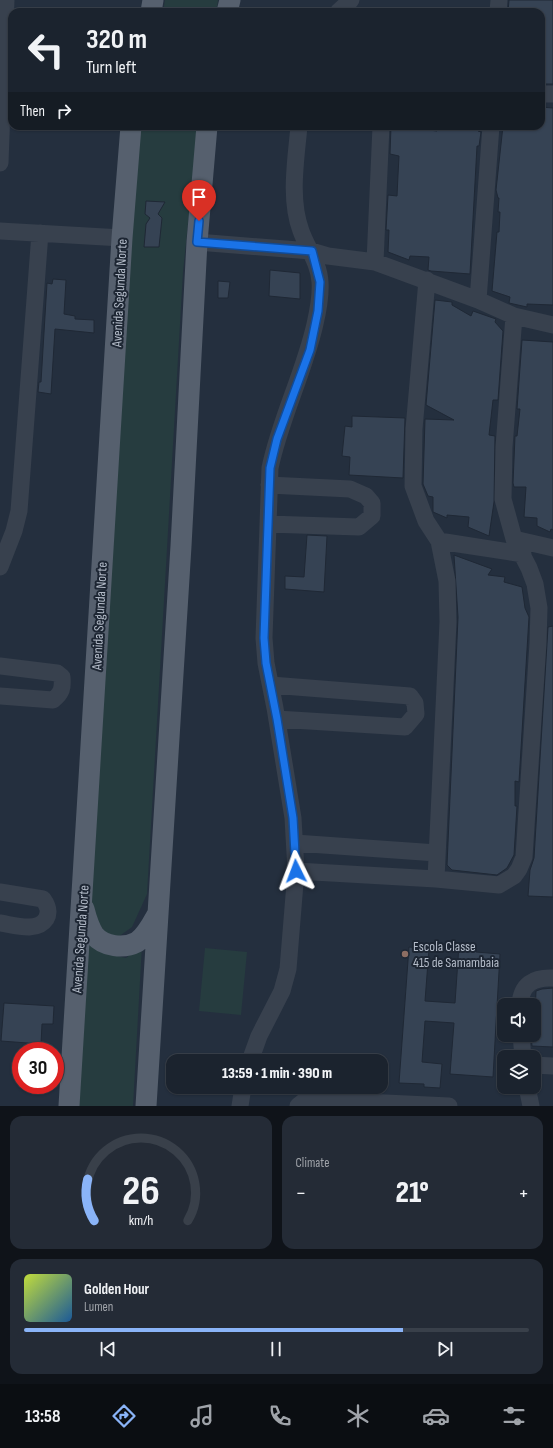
<!DOCTYPE html>
<meta charset="utf-8">
<style>
:root{--surface:#1b232e;--page:#242b36;--text:#f1f3f6;--muted:#a0a4aa;--line:#39404a;--accent:#8ab4f8}
body{margin:0;font-family:"Sofia Sans Condensed",sans-serif;background:var(--page);color:var(--text);height:100vh;display:flex;flex-direction:column;font-size:15px;white-space:nowrap}
*{box-sizing:border-box;margin:0}
p{font-size:13px;color:var(--muted)}
.icon{flex:none;width:22px;height:22px;fill:none;stroke:currentColor;stroke-width:2;stroke-linecap:round;stroke-linejoin:round}
.map{position:relative;height:1106px;overflow:hidden}
.side{display:flex;flex-direction:column;gap:10px;padding:10px;background:#0f1319;flex:1}
.side>*{flex:none}
.guide{position:absolute;left:8px;top:8px;width:537px;height:122px;border-radius:12px;box-shadow:0 1px 3px #0004,0 0 0 1px var(--line);background:#1b232e;color:var(--text);overflow:hidden}
.controls{position:absolute;left:497px;top:998px;display:grid;gap:8px}
.controls a{display:grid;place-items:center;width:44px;height:44px;border-radius:8px;background:var(--surface);box-shadow:0 1px 3px #0004,0 0 0 1px var(--line);font-size:20px}
.speed{position:absolute;left:12px;top:1042px;display:flex;gap:8px;font-size:20px;font-weight:700;text-align:center}
.speed>*{display:grid;place-content:center;width:52px;height:52px;border-radius:50%;background:var(--surface);box-shadow:0 1px 3px #0004,0 0 0 1px var(--line);line-height:1}
.speed .limit{border:6px solid #d22;background:#fff;color:#111}
.pin{position:absolute;display:grid;place-items:center;width:34px;height:34px;color:#fff;margin:-41px -17px;border-radius:50% 50% 50% 0;rotate:-45deg;box-shadow:0 0 4px #0007}
.pin .icon{rotate:45deg}
.me{position:absolute;width:44px;margin:-22px;rotate:357deg;stroke-linejoin:round;filter:drop-shadow(0 0 3px #0008)}
.turn{display:flex;align-items:center;gap:14px;height:84px;padding:0 12px;font-size:18px}
.turn .icon{width:52px;height:52px;stroke-width:2.5}
.turn b{display:block;font-size:28px;line-height:34px}
.then{display:flex;align-items:center;height:38px;padding:0 12px;background:#0003;gap:8px;font-size:15px}
.big{font-size:30px;font-weight:800;line-height:1.1}
.side .widget{flex:1;display:flex;flex-direction:column;justify-content:center;gap:6px;min-width:0;padding:0 14px;border-radius:12px;background:var(--page)}
.side .dial{align-items:center;gap:0}
.dial svg{height:104px;overflow:visible;fill:none;stroke:var(--line);stroke-width:7;stroke-linecap:round;text-anchor:middle}
.dial text{fill:var(--text);stroke:none}
.song{display:flex;align-items:center;gap:12px}
.cover{width:48px;height:48px;border-radius:6px;background:linear-gradient(135deg,hsl(70 70% 55%),hsl(210 70% 35%))}
.played{height:4px;border-radius:2px;background:linear-gradient(90deg,var(--accent) 75%,var(--line) 75%)}
.keys{display:flex;justify-content:space-around;direction:ltr}
.heat{display:flex;justify-content:space-between;align-items:center;font-size:22px;direction:ltr}
.side .tiles{flex:1;display:grid;gap:10px;grid-template-columns:1fr 1fr}
.widget:last-child{grid-column:span 2}
.trip{position:absolute;left:166px;top:1054px;width:222px;height:40px;border-radius:12px;background:var(--surface);box-shadow:0 1px 3px #0004,0 0 0 1px var(--line);font-weight:800;line-height:40px;text-align:center}
.tabs{display:flex;height:64px;justify-content:space-around;align-items:center;background:#0b0e12;color:var(--muted)}
.tabs .icon{width:28px;height:28px}
.tabs .current{color:var(--accent)}
.tabs b{font-size:18px;color:var(--text)}
.map>svg:first-child{display:block}
.green{fill:#263c3f}
.building{fill:#364354;stroke:#1f2835}
.lines{fill:none;stroke-linecap:round;stroke-linejoin:round}
.minor{stroke:#38414e;stroke-width:17}
.major{stroke:#56606e;stroke-width:21}
.route-casing{stroke:#114b97;stroke-width:10}
.route{stroke:#1a73e8;stroke-width:7}
.education-dot{fill:#8d6e63;stroke:#1d2633;stroke-width:1.5}
.labels{text-anchor:middle;stroke-width:4;stroke-linejoin:round;paint-order:stroke}
.street-label{font-size:14px;fill:#b4bcc9;stroke:#1d2633}
.poi-label{font-size:14px;fill:#b4bcc9;stroke:#1d2633;text-anchor:start}
</style>
<div class="map">
<svg width="553" height="1106" viewBox="0 0 553 1106">
<rect width="100%" height="100%" fill="#242f3e"/>
<path class="green" d="M165 0H218L216 12H163Z
M138 126H198L183 272 147 894 132 927 118 937 102 932 90 908Z
M87 944 108 954 126 958 142 945 133 1106H78Z
M205 948 247 952 241 1015 199 1011Z"/>
<path class="building" d="M509 0H553V84H541V12H508Z
M541 107 553 108V305L527 304V307L509 303 510 297 492 291 497 232H499L500 212H498L499 198H498L496 190 503 126H541Z
M391 126H413V128L437 131V129L458 130V126H479L478 131 481 132 479 146H477L470 274 431 271 428 270 429 257 410 256 409 260 388 252 389 230H386L388 195 397 196 398 175 399 156 390 154Z
M146 201 165 202 158 214 162 218 159 247H144L146 224 150 218 145 214Z
M270 270 300 273V299L269 296Z
M53 279 66 280 64 314 75 316V319L94 320V333L55 329 51 394 38 392 39 382H41L47 283 52 284Z
M218 281 230 282 228 298H218Z
M435 300 452 302V305L471 316 473 311 496 319 495 322 503 331 498 400H493L489 435 495 436 494 502 489 536 468 527 469 517 447 515V518L433 512V497L428 496 423 484 425 419 454 420 426 405Z
M522 340 553 342V530L551 529 550 532 537 526V518L524 517 526 487H514L513 483 515 436H517L520 409H517Z
M352 416 405 418 403 478 349 475 350 457 342 456 345 426 352 427Z
M307 535 327 536 324 592 285 589V576L304 577Z
M454 555 492 569 488 575 505 577 504 582 522 587 525 608 529 617 519 782 515 781V806H517L514 855 507 868 497 875 452 870 447 865 458 617Z
M553 626V897L528 896 530 870 534 858 548 627Z
M459 945H476V952L500 954 493 1077 450 1074 454 1023 425 1021 422 1062 442 1064 440 1088 424 1087V1084L399 1083 409 947 429 949 425 1001 455 1003Z
M553 988V1047L532 1046 531 1035H534L536 991 542 989Z
M4 1003 54 1006 53 1024H42L41 1044 1 1041Z"/>
<g class="lines">
<path class="minor" d="M338 12 351 0
M498 12 499 0
M541 94H553
M0 163 6 0
M0 231 122 238
M197 242 311 251 328 256 375 262 478 300 514 316 553 325
M375 262 381 126
M427 280 414 429 413 486 426 521 439 541 447 581 448 622 436 879
M478 300 491 126
M268 524 359 527 372 516V503L366 496 350 489 269 485
M514 539 553 548
M439 541 523 554
M0 567 14 531 19 511 40 233
M0 666 57 673 62 677C63 688 62 693 53 700L0 696
M271 685 410 696 415 703 416 714 405 727 277 719
M295 843 437 853
M296 871 436 879 499 885 514 876 519 869 524 857 538 643 539 608 535 584 529 568 514 539 503 499 504 447 514 316
M0 892 43 899C48 906 50 912 46 919 37 933 14 925 0 923
M520 1005C521 984 534 977 553 978
M521 1035 523 1057
M250 1061 259 1036 282 991 288 969 296 871 293 818 275 708 266 663 264 638 270 468C280 419 304 373 315 324 318 311 321 296 320 282 319 263 307 248 301 231 289 199 296 160 299 126
M534 1065 553 1066
M527 1087 531 1106
M240 1106 243 1087
M298 1106 303 1102 322 1100 449 1106"/>
<path class="major" d="M151 12 153 0
M227 12 230 0
M84 909C86 917 89 927 94 935 104 947 124 949 137 942 146 936 152 924 157 915
M69 1106 122 238 131 126
M146 1106 181 546 197 242 207 126"/>
</g>
<g class="lines">
<defs>
<path id="route" d="M199 221 197 242 312 251 320 282 318 311 310 350 277 439 270 468 264 638 266 663 277 719 293 818 296 871"/>
</defs>
<use href="#route" class="route-casing"/>
<use href="#route" class="route"/>
</g>
<circle class="education-dot" cx="405" cy="954" r="4"/>
<g class="labels">
<g class="street-label">
<text transform="translate(119 293) rotate(-87)" y="5">Avenida Segunda Norte</text>
<text transform="translate(99 616) rotate(-87)" y="5">Avenida Segunda Norte</text>
<text transform="translate(80 939) rotate(-86)" y="5">Avenida Segunda Norte</text>
</g>
<g class="poi-label">
<text x="413" y="951">Escola Classe<tspan x="413" dy="16">415 de Samambaia</tspan></text>
</g>
</g>
</svg>
<div class="controls">
<a><svg class="icon" aria-label="sound" viewBox="0 0 24 24"><path d="M4 9h4l5-4v14l-5-4H4zM17 9q2 3 0 6"/></svg></a>
<a><svg class="icon" aria-label="layers" viewBox="0 0 24 24"><path d="M12 4l9 5-9 5-9-5zM3 14l9 5 9-5"/></svg></a>
</div>
<div class="speed"><div class="limit">30</div></div>
<div class="pin" style="left:199px;top:221px;background:#d93025"><svg class="icon" aria-label="arrive" viewBox="0 0 24 24"><path d="M6 21V4h12l-3 4 3 4H6"/></svg></div>
<svg class="me" style="left:296px;top:871px" viewBox="-20 -20 40 40"><path d="M0-17L14 15 0 8-14 15z" fill="#1a73e8" stroke="#fff" stroke-width="4"/></svg>
<div class="trip">13:59 · 1 min · 390 m</div>
<div class="guide">
<div class="turn"><svg class="icon" aria-label="left" viewBox="0 0 24 24"><path d="M17 20v-9H6M10 6l-5 5 5 5"/></svg><div><b>320 m</b>Turn left</div></div>
<div class="then">Then<svg class="icon" aria-label="right" viewBox="0 0 24 24"><path d="M7 20v-9h11M14 6l5 5-5 5"/></svg></div>
</div>
</div>
<section class="side">
<div class="tiles">
<div class="widget dial"><svg viewBox="0 0 100 80">
<path d="M14 69A42 42 0 1 1 86 69"/>
<path d="M14 69A42 42 0 0 1 9 37" stroke="#8ab4f8"/>
<text x="50" y="56" font-size="32" font-weight="700">26</text>
<text x="50" y="72" font-size="11">km/h</text>
</svg></div>
<div class="widget"><p>Climate</p>
<div class="heat"><a>−</a><b class="big">21°</b><a>+</a></div>
</div>
<div class="widget">
<div class="song"><i class="cover"></i><div><b>Golden Hour</b><p>Lumen</p></div></div>
<div class="played"></div>
<div class="keys"><svg class="icon" aria-label="previous" viewBox="0 0 24 24"><path d="M18 5L8 12l10 7zM5 5v14"/></svg><svg class="icon" aria-label="pause" viewBox="0 0 24 24"><path d="M8 5v14M16 5v14"/></svg><svg class="icon" aria-label="next" viewBox="0 0 24 24"><path d="M6 5l10 7-10 7zM19 5v14"/></svg></div>
</div>
</div>
</section>
<nav class="tabs">
<b>13:58</b>
<svg class="icon current" aria-label="directions" viewBox="0 0 24 24"><path d="M12 3l9 9-9 9-9-9zM9 14v-3h6M13 9l2 2-2 2"/></svg>
<svg class="icon" aria-label="music" viewBox="0 0 24 24"><path d="M9 18V5l10-2v13"/><circle cx="6" cy="18" r="3"/><circle cx="16" cy="16" r="3"/></svg>
<svg class="icon" aria-label="phone" viewBox="0 0 24 24"><path d="M5 4h4l2 5-3 2q2 4 5 5l2-3 5 2v4C11 20 4 13 5 4z"/></svg>
<svg class="icon" aria-label="climate" viewBox="0 0 24 24"><path d="M12 3v18M4 7l16 10M4 17L20 7"/></svg>
<svg class="icon" aria-label="car" viewBox="0 0 24 24"><path d="M5 17H2v-5l4-1 3-4h7l3 4 3 1v5h-3M9 17h6M6 11h13"/><circle cx="7" cy="17" r="2"/><circle cx="17" cy="17" r="2"/></svg>
<svg class="icon" aria-label="filters" viewBox="0 0 24 24"><path d="M4 7h16M4 17h16"/><circle cx="9" cy="7" r="2"/><circle cx="15" cy="17" r="2"/></svg>
</nav>
